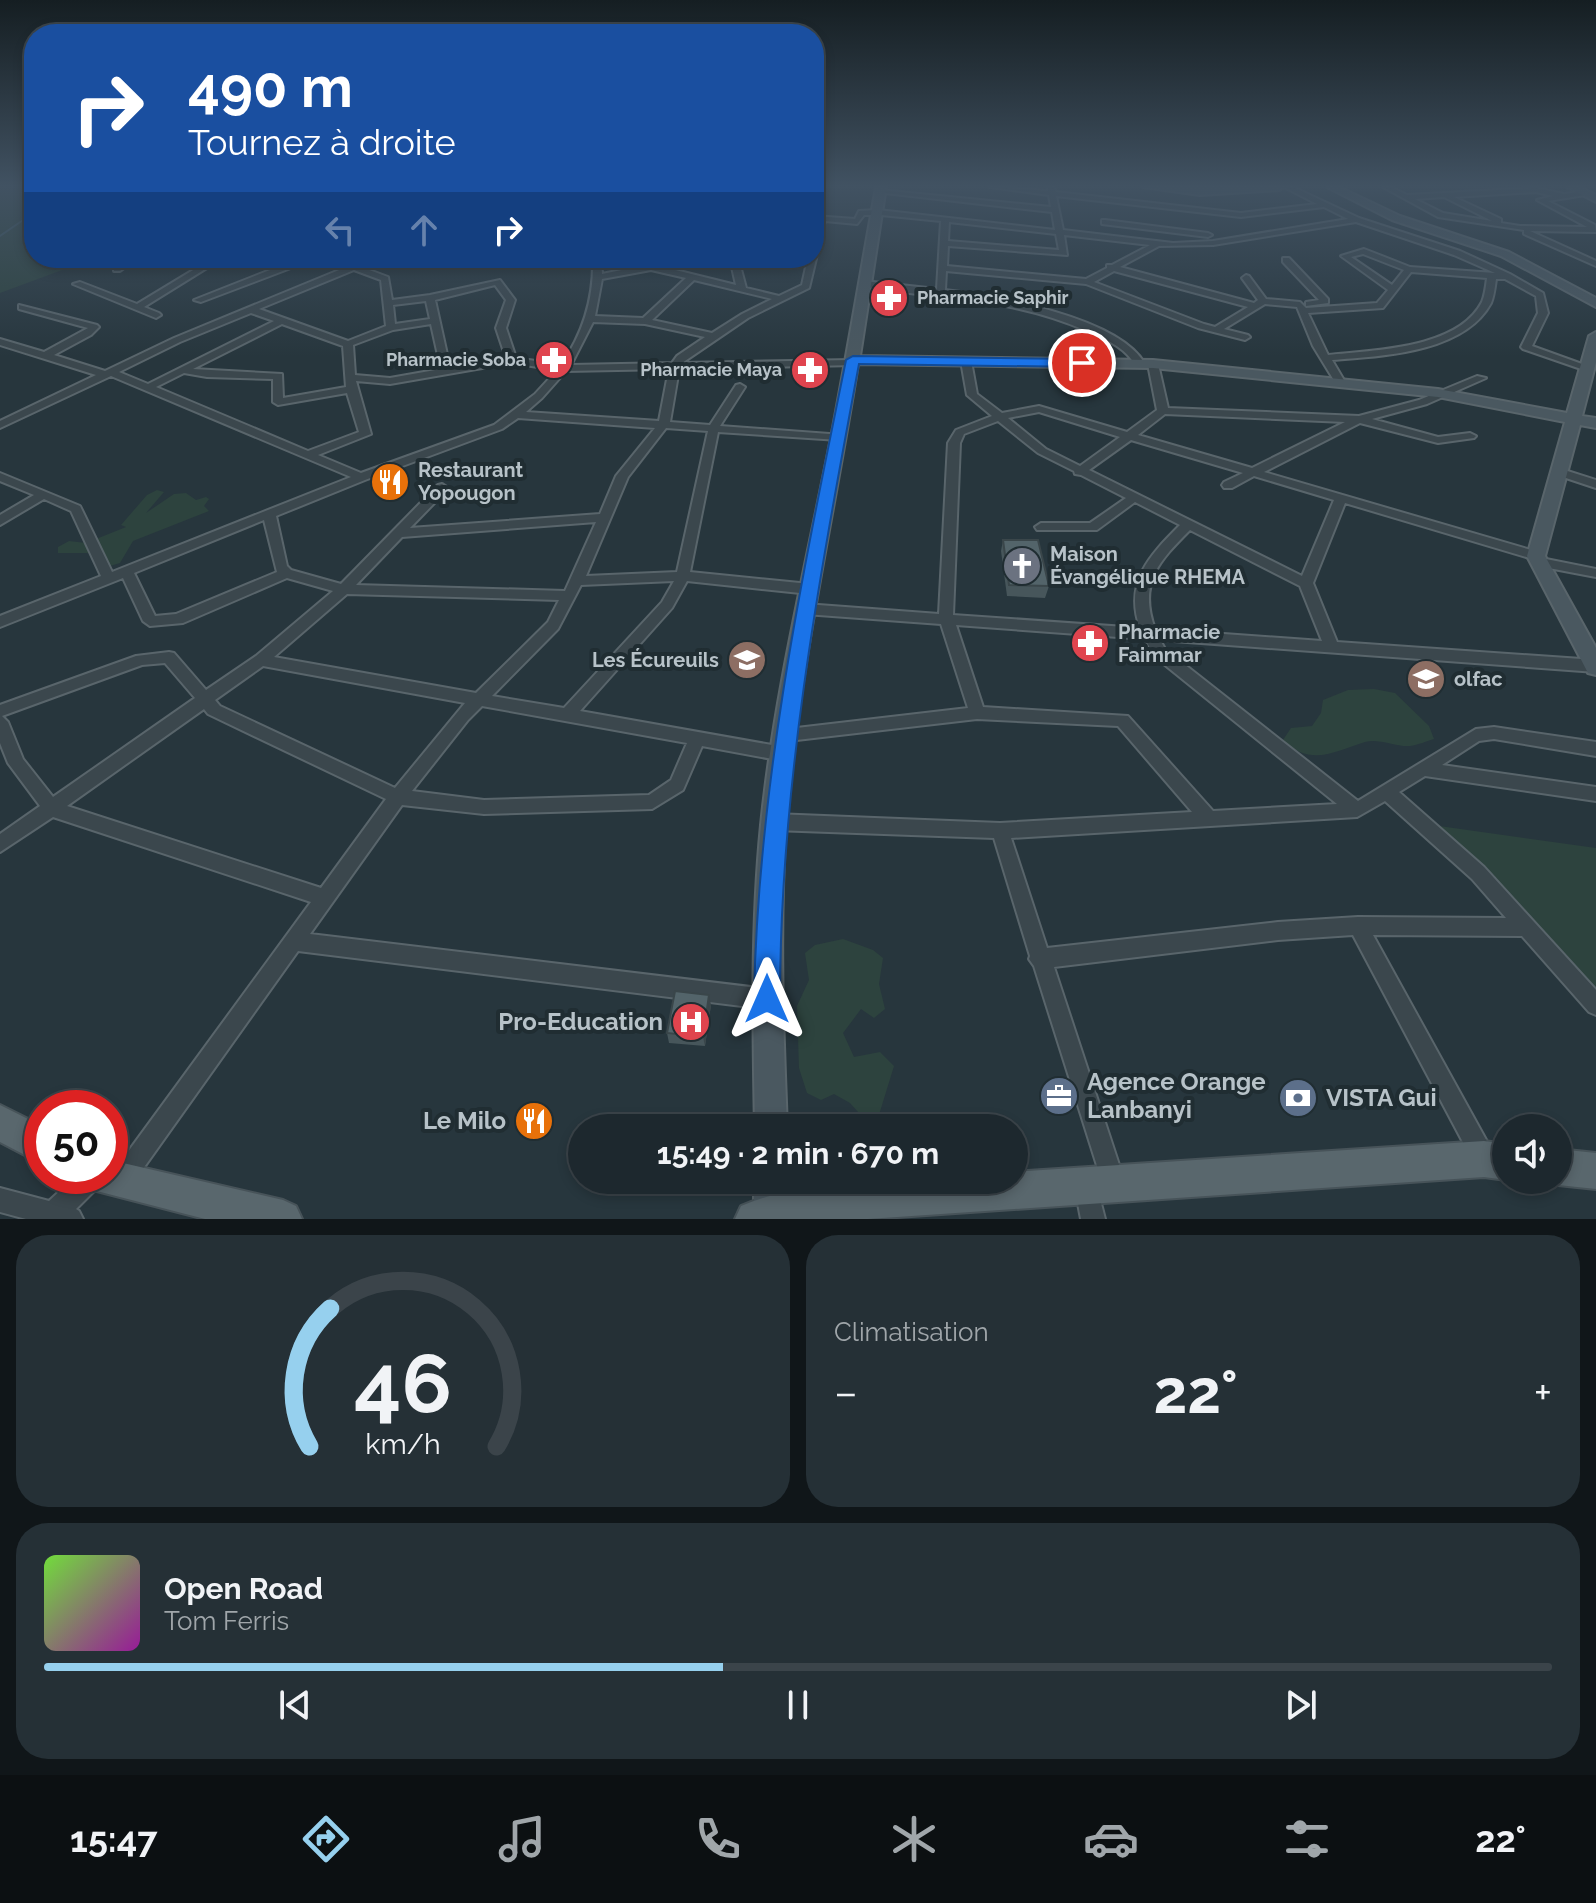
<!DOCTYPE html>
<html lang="fr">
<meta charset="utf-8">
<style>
:root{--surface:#1d282e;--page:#253036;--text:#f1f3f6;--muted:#a0a6aa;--line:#3b444a;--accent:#96d0ee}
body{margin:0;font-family:Raleway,sans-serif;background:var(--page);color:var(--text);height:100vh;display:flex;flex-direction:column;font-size:30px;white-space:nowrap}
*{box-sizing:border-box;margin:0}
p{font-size:26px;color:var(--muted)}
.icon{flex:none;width:44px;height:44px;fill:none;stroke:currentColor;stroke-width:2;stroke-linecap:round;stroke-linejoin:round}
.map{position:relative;height:1219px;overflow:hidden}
.details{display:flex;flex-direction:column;gap:16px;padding:16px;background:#101619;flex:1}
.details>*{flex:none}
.banner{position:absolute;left:24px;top:24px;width:800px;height:244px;border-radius:32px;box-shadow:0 4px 12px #0003,0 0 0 2px var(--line);background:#1a4fa0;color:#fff;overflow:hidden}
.buttons{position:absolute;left:1492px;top:1114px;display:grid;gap:16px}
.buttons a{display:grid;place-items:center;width:80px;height:80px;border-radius:50%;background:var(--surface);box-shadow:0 4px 12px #0003,0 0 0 2px var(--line);font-size:40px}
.speed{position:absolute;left:24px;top:1090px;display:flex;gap:16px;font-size:40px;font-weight:700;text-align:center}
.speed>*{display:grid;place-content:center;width:104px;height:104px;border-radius:50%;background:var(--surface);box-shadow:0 4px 12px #0003,0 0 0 2px var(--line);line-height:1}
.speed .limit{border:12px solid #d22;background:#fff;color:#111}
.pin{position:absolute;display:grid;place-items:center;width:68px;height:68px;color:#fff;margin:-34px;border:4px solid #fff;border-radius:50%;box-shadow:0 2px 8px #0007}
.me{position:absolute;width:88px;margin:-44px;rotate:0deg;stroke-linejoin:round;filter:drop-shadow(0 0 6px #0008)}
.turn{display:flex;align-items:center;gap:28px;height:168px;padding:0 32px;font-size:36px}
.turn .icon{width:104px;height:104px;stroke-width:2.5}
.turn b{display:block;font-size:56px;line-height:68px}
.lanes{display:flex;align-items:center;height:76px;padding:0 32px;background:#0003;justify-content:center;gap:40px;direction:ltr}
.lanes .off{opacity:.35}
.big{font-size:60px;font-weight:700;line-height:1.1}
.details .widget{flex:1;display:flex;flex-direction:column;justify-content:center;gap:12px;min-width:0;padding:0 28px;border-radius:32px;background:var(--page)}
.details .dial{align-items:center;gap:0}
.dial svg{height:208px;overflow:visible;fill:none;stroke:var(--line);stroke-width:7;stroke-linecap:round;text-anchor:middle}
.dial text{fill:var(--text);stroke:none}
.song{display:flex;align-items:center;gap:24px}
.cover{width:96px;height:96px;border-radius:12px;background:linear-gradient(135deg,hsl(100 70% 55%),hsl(300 70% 35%))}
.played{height:8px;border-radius:4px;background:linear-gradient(90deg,var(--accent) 45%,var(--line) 45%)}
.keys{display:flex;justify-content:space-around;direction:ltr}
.heat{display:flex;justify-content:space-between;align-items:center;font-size:44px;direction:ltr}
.details .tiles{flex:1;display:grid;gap:16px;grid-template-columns:1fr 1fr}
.widget:last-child{grid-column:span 2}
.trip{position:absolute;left:568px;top:1114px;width:460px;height:80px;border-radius:40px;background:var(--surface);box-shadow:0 4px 12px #0003,0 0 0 2px var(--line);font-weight:700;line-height:80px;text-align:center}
.tabs{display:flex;height:128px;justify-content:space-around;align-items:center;background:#0c1012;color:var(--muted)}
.tabs .icon{width:56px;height:56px}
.tabs .on{color:var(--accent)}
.tabs b{font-size:36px;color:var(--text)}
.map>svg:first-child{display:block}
.green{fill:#2d433e}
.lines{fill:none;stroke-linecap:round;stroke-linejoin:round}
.stream{stroke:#3d5662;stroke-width:2}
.street-casing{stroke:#59656b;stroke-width:4}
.secondary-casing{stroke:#59656b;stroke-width:4}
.primary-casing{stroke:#475359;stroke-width:4}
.street{fill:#3b474d;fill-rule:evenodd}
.secondary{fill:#4a5860;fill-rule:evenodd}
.primary{fill:#59676d;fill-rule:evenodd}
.wall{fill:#47565b}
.shaded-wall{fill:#3a464a}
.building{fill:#53646a;stroke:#3a464a;stroke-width:2}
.route{fill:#1a73e8;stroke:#114b97;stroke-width:2}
.labels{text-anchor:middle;stroke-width:8;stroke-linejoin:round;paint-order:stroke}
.far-poi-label{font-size:18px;font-weight:bold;fill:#b7c2c8;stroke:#202d32;text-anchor:end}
.poi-label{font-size:20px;font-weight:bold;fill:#b7c2c8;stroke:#202d32;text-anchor:start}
.near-poi-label{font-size:24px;font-weight:bold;fill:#b7c2c8;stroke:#202d32;text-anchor:end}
</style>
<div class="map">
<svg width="1596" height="1219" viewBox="0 0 1596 1219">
<rect width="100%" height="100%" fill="#27363d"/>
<path class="green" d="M0 187H34V258H110L65 269 0 293Z
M157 490 164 492 146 513 174 494 186 493 196 500 206 497 209 499 204 506 209 511 133 541 120 563 110 566 97 563 92 553H58V547L69 541 86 543 126 527 121 525 147 495Z
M1374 689 1395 693 1429 726 1434 739C1427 741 1418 745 1410 746 1396 747 1378 738 1365 742 1333 752 1311 767 1283 740L1291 728 1312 726 1321 713 1323 700 1348 690Z
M1425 824 1596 848V1005Z
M843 939 873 950 883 958 879 984 885 1009 874 1018 861 1009 843 1033 854 1057 880 1052 894 1066 878 1118 867 1122 850 1103 834 1094 821 1100 807 1093 799 1068 797 1006 809 980 805 953 815 945Z"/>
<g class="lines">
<path class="stream" d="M0 236 29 216 34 199"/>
<defs>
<path id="street" d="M990 187 1048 191V187H1054L1056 192 1241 213 1317 204 1284 187H1293L1359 218 1460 251 1510 274 1543 293 1548 313 1532 346 1593 368 1584 370 1523 349 1521 347 1538 313 1536 296 1505 279H1496C1495 286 1494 296 1491 303 1464 353 1382 356 1332 360L1345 382 1340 385 1335 382 1313 346 1297 307 1265 304 1224 329 1248 335 1250 337 1245 340 1198 328 1086 284 946 271 945 290C996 296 1119 317 1145 364L1140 367 1136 366C1125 347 1107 340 1087 331 1009 297 941 300 861 286L860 284 864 281 937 289 941 221 881 215H864L857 224 825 221 809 288 748 318 682 363 852 360 856 361V365L679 369 670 422 710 425 736 385 740 384 745 387 720 426 843 435V439L839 440 718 432 690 572 810 584 817 589 810 594 687 581 672 608 580 711 783 747 789 749 791 754 789 759 783 761 702 746 683 790 652 809 484 814 402 805 310 934 767 989 774 992 777 999 774 1006 767 1009 298 951 130 1187 122 1191 114 1187 110 1179 114 1171 311 902 53 817 0 852V834L40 806 8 763 0 743V705L136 656 169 652 174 653 206 690 256 656 333 591 287 578 183 623 150 626 143 621 123 578 0 627V616L101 576 71 511 44 499 0 525V515L34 495 0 481V473L80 506 112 572 351 477 111 376 0 428V421L96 375 0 345V339L44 352 88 328 19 309V305L97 325 99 327 91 335 54 355 105 371 174 338 344 268 304 263 201 302 194 300 293 261 284 258C308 258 332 265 355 264 377 264 398 258 420 258L364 268 388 277 392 300 430 295 500 280 515 300 506 328 516 358 561 365C584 332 594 298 593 258H601L602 274 651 264 736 285 730 258H738L746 288 779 296 802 285 808 258H814V234L817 221 814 220V216L855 219 859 211 878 210 1055 230 1052 212 876 192 880 190 1051 207 1049 195ZM1056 196 1241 217 1324 207 1348 219 1213 241 1173 243 1063 230ZM949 222 1056 234 1059 250 948 241ZM1356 222 1454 255 1495 273 1410 267 1364 249 1341 256 1388 290 1377 303 1306 308 1300 302 1266 299 1249 276 1246 275 1242 278 1258 300 1254 303 1120 267 1159 246 1213 245ZM1064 235 1150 245 1112 265H1107V268L1086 279 947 266 948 246 1067 255ZM1363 254 1404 270 1392 285 1351 257ZM354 270 381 280 386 326 348 341 259 309ZM651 270 686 278 643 318 595 316 602 279ZM1114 271 1248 307 1215 327 1204 324 1094 282ZM1411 272 1487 278C1486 286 1485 295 1482 302 1458 349 1374 350 1328 355L1308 313 1383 308ZM694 280 772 299 742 314 712 333 652 320ZM495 285 506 300 496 328 506 358 450 368 435 300ZM426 301 430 319 395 324 393 305ZM251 313 274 321 148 384 119 372 180 342ZM593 322 645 324 705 337 677 356 672 363 571 365ZM282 324 343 346 346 387 283 398 282 374 193 369ZM431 324 441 369 390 378 355 375 353 345 393 330ZM512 363 557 370 535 394 494 425 361 473 318 455 371 434 356 381 390 384ZM669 369 659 421 526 412 542 398 566 371ZM184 373 207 377 273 379V402L278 405 347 393 359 432 308 451 156 387ZM518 418 655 428 616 476 600 514 410 528 446 491 448 488 442 484 438 485 341 584 291 570 287 566 276 516 365 480 502 429ZM666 428 708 431 677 572 586 576 628 477ZM264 520 277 572 176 614 155 616 134 573ZM596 522 565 591 356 585 402 537ZM674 581 662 602 564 708 492 696 558 629 581 585ZM347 594 559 600 548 622 476 693 274 657ZM165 663 195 698 53 797 23 759 8 722 2 716 142 665ZM263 666 465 703 395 788 220 706 215 700ZM482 706 687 743 671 780 649 795 484 800 412 791 468 720ZM204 709 208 714 386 799 321 888 67 806Z
M1383 187H1391L1407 195 1536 188 1564 194 1585 191V195L1548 201 1595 225 1596 232 1530 231 1596 261V266L1524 234V230L1438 217ZM1536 192 1553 196 1537 200 1587 227 1520 226 1501 223V219L1454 197ZM1444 197 1492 221 1443 213 1415 199Z
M1105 220 1208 233 1212 235 1208 237 1102 224V220Z
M128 258H138L120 271H114V267Z
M213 258H223L144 307 159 313 161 315 156 318 73 284 80 282 137 304Z
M1283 258H1289L1328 299V303L1306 306V302L1319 300 1283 262Z
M966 358 971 361 977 394 1002 413 1039 406 1127 432 1157 410 1148 364 1153 361 1158 364 1168 408 1359 416 1419 400 1477 376 1486 378 1427 404 1372 419 1438 437 1470 433 1476 436 1474 438 1438 443 1360 423 1264 472 1541 553V558L1596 569V577L1538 566 1533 565 1531 562 1533 559 1345 503 1313 583 1337 642 1596 660V672L1160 640 1165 649 1358 801 1476 729 1494 727 1596 742V756L1494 739 1479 741 1442 765 1596 787V801L1425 776 1399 792 1484 867 1596 990V1015L1589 1012 1522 936 1373 935 1490 1147 1493 1155 1490 1163 1482 1166 1474 1163 1353 935 1278 940 1054 967 1125 1183 1121 1191 1113 1195 1105 1191 1034 966 1029 959 1030 956 994 838 774 830 768 827 765 822 768 817 774 814 1000 823 1192 812 1118 726 977 719 788 741 782 740 780 735 782 730 788 729 968 708 941 624 805 614 798 609 805 604 939 614 948 443 956 430 992 416 967 395 961 361ZM1039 412 1120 437 1080 466 1046 449 1008 418ZM1165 414 1345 422 1252 468 1138 435ZM998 421 1038 453 1074 471 1075 474 1081 475 1126 498 1090 523H1041L1035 527 1037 530H1097L1135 502 1180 525C1149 556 1124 582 1140 628L953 615 960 443 964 434ZM1131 440 1243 473 1224 482 1222 485 1224 488H1232L1254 476 1334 500 1302 576 1089 470ZM1190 530 1300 586 1322 641 1155 629C1138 583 1159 561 1190 530ZM956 625 1145 639 1155 657 1337 804 1213 811 1128 716 983 707ZM1385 801 1472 879 1506 918 1358 917 1278 922 1047 948 1011 838 1357 817Z
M1558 468 1596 480V488L1554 474V470Z
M76 1176H105L101 1184 76 1209 79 1211 83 1219H26L0 1212V1188L49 1201Z
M1087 1176 1095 1180 1105 1219H1081L1075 1188 1079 1180Z"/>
<path id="secondary" d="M876 187H886L860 356 1153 360 1438 389 1567 413 1589 336 1596 332V362L1582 416 1596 418V428L1580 425 1545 556 1596 648V675L1588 673 1527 556 1565 422 1438 397 1153 368 858 364C834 517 798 671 786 825 779 926 783 1027 787 1128H755C753 1027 751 926 761 825 774 695 806 566 831 438 847 354 861 270 876 187Z
M1143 187H1284L1279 190 1200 195Z
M1327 187H1339L1400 216 1509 252 1596 298V307L1501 256 1392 220Z
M1567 187H1579L1596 195V202Z
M754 1180H788L786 1219H754Z"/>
<path id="primary" d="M0 1105 42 1126V1164L0 1142Z
M1484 1141 1506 1144V1180L1484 1177 868 1219H735L741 1206C825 1171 925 1180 1014 1180V1172Z
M1558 1149 1596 1153V1189L1558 1185 1545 1180H1558Z
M110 1160 283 1200 296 1206 302 1219H205L89 1189 84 1176H110Z"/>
</defs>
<use href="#street" class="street-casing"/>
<use href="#secondary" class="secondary-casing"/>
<use href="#primary" class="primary-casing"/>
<use href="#street" class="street"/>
<use href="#secondary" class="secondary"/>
<use href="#primary" class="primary"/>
</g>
<path class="wall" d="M1003 540 1049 586 1045 598 1007 596 1001 551Z
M711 1005 705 1046 669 1043 667 1033Z"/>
<path class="shaded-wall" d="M709 995 711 1005 705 1046 703 1037Z"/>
<path class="building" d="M1003 540H1038L1049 586 1009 585Z
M675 991 709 995 703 1037 667 1033Z"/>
<linearGradient id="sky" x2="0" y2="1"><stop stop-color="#151e22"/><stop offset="0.52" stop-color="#415262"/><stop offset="1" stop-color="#415262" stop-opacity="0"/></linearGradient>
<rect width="1596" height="357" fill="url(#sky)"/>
<path class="route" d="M853 356 1082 359 1089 363 1082 367 859 364C820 574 780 784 780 999L776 1008 767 1012 758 1008 754 999C758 782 803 572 846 360Z"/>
<defs>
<symbol id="pharmacy-disc" viewBox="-11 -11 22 22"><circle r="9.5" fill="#e0444e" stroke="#202d32"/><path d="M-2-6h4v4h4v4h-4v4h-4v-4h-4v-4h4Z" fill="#fff"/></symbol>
<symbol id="restaurant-disc" viewBox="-11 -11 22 22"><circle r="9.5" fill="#e8710a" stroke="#202d32"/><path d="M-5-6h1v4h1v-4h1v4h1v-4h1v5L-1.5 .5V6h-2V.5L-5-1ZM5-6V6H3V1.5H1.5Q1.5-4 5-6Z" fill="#fff"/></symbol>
<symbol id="church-disc" viewBox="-11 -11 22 22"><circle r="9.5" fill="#6b7280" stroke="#202d32"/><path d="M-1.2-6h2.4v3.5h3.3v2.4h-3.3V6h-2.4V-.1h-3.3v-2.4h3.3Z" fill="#fff"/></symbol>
<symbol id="school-disc" viewBox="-11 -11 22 22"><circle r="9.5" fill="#8d6e63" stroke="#202d32"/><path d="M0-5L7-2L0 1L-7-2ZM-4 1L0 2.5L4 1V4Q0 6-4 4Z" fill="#fff"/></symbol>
<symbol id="university-disc" viewBox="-11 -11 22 22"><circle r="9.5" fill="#8d6e63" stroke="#202d32"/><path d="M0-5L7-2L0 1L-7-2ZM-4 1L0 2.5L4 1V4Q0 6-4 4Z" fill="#fff"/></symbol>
<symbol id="hospital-disc" viewBox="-11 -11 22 22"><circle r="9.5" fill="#e0444e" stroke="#202d32"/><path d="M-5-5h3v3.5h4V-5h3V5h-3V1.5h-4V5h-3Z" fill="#fff"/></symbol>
<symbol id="office-disc" viewBox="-11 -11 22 22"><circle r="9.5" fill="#5c6f8a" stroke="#202d32"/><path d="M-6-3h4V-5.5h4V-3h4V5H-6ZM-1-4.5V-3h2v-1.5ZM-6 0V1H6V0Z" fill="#fff"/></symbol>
<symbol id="bank-disc" viewBox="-11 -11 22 22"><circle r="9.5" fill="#5c6f8a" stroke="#202d32"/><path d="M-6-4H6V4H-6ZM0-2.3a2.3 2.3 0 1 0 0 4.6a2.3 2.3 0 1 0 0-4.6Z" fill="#fff"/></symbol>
</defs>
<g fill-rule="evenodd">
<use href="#pharmacy-disc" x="867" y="276" width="44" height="44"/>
<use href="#pharmacy-disc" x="532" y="338" width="44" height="44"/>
<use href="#pharmacy-disc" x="788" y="348" width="44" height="44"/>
<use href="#restaurant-disc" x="368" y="460" width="44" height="44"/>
<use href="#church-disc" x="1000" y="544" width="44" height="44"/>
<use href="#pharmacy-disc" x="1068" y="621" width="44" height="44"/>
<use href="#school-disc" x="725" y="638" width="44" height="44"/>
<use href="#university-disc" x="1404" y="657" width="44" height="44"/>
<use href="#hospital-disc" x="669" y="1000" width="44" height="44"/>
<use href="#office-disc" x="1037" y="1074" width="44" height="44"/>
<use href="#bank-disc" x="1276" y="1076" width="44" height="44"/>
<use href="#restaurant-disc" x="512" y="1099" width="44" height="44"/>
</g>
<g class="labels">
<g class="far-poi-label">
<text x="917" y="304" text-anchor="start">Pharmacie Saphir</text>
<text x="526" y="366">Pharmacie Soba</text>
<text x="782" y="376">Pharmacie Maya</text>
</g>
<g class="poi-label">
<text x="418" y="477">Restaurant<tspan x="418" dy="23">Yopougon</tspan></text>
<text x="1050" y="561">Maison<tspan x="1050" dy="23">Évangélique RHEMA</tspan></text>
<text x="1118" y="639">Pharmacie<tspan x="1118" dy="23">Faimmar</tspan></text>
<text x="719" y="667" text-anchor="end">Les Écureuils</text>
<text x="1454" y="686">olfac</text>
</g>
<g class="near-poi-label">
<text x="663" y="1030">Pro-Education</text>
<text x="1087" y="1090" text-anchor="start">Agence Orange<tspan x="1087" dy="28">Lanbanyi</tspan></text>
<text x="1326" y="1106" text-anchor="start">VISTA Gui</text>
<text x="506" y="1129">Le Milo</text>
</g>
</g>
</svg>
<div class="buttons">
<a><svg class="icon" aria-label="sound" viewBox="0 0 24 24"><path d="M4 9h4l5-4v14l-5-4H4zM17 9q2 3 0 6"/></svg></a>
</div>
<div class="speed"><div class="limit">50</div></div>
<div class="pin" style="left:1082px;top:363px;background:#d93025"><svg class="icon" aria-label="arrive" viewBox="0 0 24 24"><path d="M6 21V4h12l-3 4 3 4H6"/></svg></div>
<svg class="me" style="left:767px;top:999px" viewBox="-20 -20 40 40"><path d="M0-17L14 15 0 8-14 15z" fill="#1a73e8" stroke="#fff" stroke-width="4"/></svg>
<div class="trip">15:49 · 2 min · 670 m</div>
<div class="banner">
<div class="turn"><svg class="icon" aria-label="right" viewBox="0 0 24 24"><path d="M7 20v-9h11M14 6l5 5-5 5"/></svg><div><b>490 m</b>Tournez à droite</div></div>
<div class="lanes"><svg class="icon off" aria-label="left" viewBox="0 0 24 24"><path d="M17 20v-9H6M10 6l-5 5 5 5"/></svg><svg class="icon off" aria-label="ahead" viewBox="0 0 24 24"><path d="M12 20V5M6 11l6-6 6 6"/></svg><svg class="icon" aria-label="right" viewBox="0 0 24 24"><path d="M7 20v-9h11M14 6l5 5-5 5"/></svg></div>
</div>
</div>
<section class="details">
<div class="tiles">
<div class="widget dial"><svg viewBox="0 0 100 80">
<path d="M14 69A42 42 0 1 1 86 69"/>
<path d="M14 69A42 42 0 0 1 22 16" stroke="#96d0ee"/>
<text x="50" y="56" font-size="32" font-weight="700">46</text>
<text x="50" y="72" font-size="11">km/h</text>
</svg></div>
<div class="widget"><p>Climatisation</p>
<div class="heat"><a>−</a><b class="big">22°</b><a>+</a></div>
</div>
<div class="widget">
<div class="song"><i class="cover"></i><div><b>Open Road</b><p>Tom Ferris</p></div></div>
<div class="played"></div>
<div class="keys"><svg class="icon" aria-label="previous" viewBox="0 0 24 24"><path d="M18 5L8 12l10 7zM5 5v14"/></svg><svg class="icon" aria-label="pause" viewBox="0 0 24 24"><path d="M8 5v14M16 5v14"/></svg><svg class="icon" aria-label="next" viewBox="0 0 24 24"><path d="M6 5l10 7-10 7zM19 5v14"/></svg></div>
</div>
</div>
</section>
<nav class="tabs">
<b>15:47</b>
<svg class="icon on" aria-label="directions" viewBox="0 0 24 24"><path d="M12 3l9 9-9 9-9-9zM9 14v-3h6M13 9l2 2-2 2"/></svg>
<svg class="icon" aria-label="music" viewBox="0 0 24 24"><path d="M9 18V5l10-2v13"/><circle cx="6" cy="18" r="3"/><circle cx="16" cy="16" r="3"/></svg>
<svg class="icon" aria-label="phone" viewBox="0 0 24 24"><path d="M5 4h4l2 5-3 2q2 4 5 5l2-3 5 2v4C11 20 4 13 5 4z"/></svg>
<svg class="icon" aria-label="climate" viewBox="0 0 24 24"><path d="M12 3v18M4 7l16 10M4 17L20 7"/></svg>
<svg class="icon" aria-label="car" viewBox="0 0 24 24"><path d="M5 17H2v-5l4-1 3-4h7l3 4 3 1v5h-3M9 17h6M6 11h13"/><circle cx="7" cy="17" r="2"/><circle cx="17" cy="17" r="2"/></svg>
<svg class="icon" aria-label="filters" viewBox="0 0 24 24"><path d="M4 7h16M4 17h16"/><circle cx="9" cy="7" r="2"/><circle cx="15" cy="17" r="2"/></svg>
<b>22°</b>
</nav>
